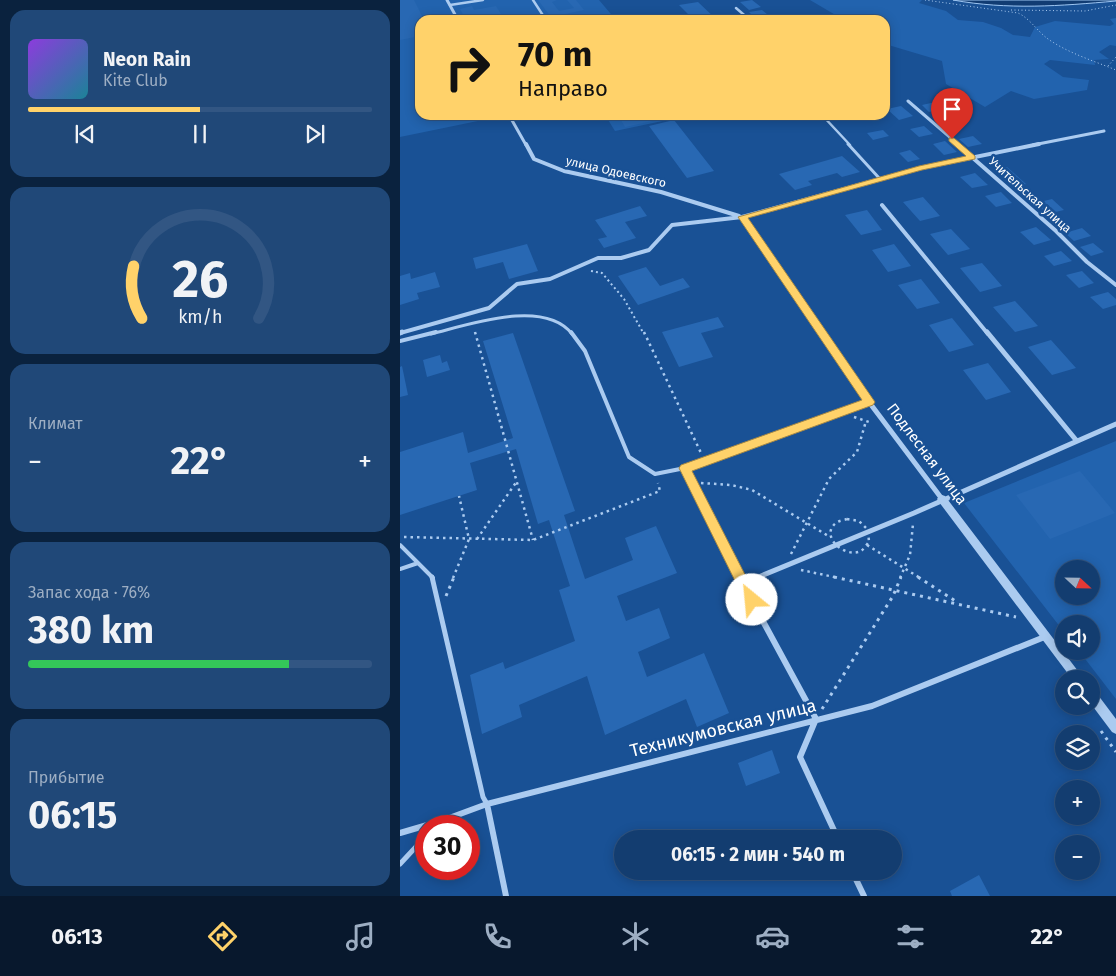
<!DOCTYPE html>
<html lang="ru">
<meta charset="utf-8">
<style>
:root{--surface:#133d70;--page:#204878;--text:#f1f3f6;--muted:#9daec3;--line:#325683;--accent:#ffd26a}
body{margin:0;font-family:"Fira Sans",sans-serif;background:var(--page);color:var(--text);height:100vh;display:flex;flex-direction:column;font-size:19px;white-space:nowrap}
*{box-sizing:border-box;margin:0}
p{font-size:16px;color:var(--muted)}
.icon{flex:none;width:28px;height:28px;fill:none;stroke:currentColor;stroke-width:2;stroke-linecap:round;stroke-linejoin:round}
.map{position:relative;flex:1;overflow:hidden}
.side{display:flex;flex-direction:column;gap:10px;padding:10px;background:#0a223e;width:400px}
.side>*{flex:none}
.top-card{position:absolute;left:15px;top:15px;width:475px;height:105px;border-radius:15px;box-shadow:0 2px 12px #0003,0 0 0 1px var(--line);background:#ffd26a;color:#111;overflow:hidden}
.needle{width:32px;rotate:112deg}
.fabs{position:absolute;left:655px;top:560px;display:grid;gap:10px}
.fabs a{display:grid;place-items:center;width:45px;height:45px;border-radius:50%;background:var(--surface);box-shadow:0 2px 12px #0003,0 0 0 1px var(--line);font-size:25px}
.speed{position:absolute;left:15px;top:815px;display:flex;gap:10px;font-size:25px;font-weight:700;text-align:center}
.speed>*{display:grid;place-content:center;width:65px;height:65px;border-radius:50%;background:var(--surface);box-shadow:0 2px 12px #0003,0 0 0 1px var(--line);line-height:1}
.speed .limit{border:8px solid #d22;background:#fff;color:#111}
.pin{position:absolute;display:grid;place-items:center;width:42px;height:42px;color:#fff;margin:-51px -21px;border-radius:50% 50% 50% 0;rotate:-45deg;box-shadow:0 0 5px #0007}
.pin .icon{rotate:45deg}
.me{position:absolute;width:55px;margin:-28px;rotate:332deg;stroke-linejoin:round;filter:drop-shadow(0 0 4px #0008)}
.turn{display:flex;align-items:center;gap:18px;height:105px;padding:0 20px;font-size:22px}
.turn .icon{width:65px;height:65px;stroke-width:2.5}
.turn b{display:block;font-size:35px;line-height:42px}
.big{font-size:38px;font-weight:700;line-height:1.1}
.side .tile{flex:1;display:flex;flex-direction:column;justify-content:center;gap:8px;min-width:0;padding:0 18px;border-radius:15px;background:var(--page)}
.side .dial{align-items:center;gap:0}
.dial svg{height:130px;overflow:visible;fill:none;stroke:var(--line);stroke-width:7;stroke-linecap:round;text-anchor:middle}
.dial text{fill:var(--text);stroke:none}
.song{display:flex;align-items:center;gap:15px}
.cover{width:60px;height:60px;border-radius:8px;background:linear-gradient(135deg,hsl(270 70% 55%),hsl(190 70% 35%))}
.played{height:5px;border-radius:2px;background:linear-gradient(90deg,var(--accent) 50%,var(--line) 50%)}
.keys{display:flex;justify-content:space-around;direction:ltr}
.heat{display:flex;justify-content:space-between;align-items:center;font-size:28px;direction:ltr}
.charge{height:8px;border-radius:4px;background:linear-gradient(90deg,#34c759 76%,var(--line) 0)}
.trip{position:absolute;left:214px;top:830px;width:288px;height:50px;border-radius:25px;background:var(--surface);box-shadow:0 2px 12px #0003,0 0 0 1px var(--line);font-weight:700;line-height:50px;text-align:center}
.dock{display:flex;height:80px;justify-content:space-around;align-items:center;background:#08182d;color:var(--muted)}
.dock .icon{width:35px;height:35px}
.dock .current{color:var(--accent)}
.dock b{font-size:22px;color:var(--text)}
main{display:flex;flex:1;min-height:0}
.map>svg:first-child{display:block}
.green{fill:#2263ae;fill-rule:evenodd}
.water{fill:#113c73;stroke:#9ec6f2}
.building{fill:#2868b3}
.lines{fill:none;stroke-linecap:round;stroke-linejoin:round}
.path-far3{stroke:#abcbf0;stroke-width:1;stroke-dasharray:1 2.5;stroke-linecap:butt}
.path-far2{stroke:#abcbf0;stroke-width:2;stroke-dasharray:2 3;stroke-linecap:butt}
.path-far1{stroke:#abcbf0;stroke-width:2.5;stroke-dasharray:2.5 4;stroke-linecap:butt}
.path{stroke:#abcbf0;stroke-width:3;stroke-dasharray:3 5;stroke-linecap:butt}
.service-far3{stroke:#abcbf0;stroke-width:2.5}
.service-far2{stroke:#abcbf0;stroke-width:3}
.service-far1{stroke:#abcbf0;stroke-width:4}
.service{stroke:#abcbf0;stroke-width:5}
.minor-far3{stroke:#abcbf0;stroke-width:3}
.minor-far2{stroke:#abcbf0;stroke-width:4}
.minor-far1{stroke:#abcbf0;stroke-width:5}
.minor{stroke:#abcbf0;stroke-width:6}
.tertiary{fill:#abcbf0;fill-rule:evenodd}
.route{fill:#ffd26a;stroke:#a68845}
.labels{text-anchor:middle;stroke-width:5;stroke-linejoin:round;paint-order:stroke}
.far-street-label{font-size:12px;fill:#fff;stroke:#195195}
.street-label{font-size:15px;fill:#fff;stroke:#195195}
.near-street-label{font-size:18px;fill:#fff;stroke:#195195}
</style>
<main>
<section class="side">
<div class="tile">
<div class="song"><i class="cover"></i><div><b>Neon Rain</b><p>Kite Club</p></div></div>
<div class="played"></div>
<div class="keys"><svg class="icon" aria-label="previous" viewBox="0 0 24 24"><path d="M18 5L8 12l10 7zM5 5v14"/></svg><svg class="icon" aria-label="pause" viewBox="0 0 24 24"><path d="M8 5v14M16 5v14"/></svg><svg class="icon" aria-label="next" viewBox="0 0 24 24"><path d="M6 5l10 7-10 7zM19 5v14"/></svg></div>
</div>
<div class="tile dial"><svg viewBox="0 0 100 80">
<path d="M14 69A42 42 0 1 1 86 69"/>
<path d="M14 69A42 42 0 0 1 9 37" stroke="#ffd26a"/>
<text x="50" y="56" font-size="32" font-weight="700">26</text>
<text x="50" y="72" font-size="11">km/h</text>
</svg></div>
<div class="tile"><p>Климат</p>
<div class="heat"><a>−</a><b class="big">22°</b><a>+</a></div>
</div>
<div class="tile"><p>Запас хода · 76%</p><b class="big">380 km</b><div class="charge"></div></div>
<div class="tile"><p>Прибытие</p><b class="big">06:15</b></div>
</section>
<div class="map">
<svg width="716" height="896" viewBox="0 0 716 896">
<rect width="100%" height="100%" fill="#195195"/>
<path class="green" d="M0 0H199L216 20H20V115H107L0 137Z
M410 0H522L519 3 546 11 558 20 583 22 601 28 613 35 630 37 635 27 655 21 710 26 714 24 710 19 716 18V46L710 45 699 52 709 59 694 60 695 65 650 60 644 64 663 77 689 80 687 90 634 99 611 91 585 107 546 84 542 61 485 44V20H444Z
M205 115H269L272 119 215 131Z
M716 441V699L679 651H691V624H664V632L564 503ZM664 569H691V596H664Z"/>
<path class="water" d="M553 0H716V1C661 6 607 10 553 0Z"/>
<path class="building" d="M0 0H14L24 20H20V36L0 40Z
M138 0H157L152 2 159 11 174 8 167 0H176L184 10 151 17Z
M352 0 361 7 349 10 340 2Z
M298 2 317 20H294L279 5Z
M72 6 74 10 96 6 101 14 80 17 81 20H66L60 9Z
M362 10 374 20H364L360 17 355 18 349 12Z
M540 101 547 108 529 112 522 105Z
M501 106 513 116 499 120 487 109Z
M218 115H253L257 120 225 127Z
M274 120 314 171 287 178 249 126Z
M552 121 560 127 548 130 540 123Z
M524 126 533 134 519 137 510 129Z
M483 130 489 136 473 140 467 133Z
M573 136 582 144 568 147 559 139Z
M545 141 557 152 544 155 533 144Z
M510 150 520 159 508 162 499 153Z
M442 156 460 172 442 177 437 173 408 181 412 185 395 190 379 174Z
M607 167 626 184 614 188 595 171Z
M575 173 588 185 572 188 560 177Z
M601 192 612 203 596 207 585 196Z
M523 197 540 216 520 221 503 202Z
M652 199 664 210 647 214 636 203Z
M240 206 247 216 225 222 236 238 204 248 198 239 207 237 195 220Z
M467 210 482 230 461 235 445 215Z
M636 227 651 240 634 245 620 232Z
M682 228 691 236 674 241 665 233Z
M551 229 570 249 548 255 530 234Z
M693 243 704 252 691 256 680 247Z
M127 244 138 271 109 279 103 262 76 269 73 258Z
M494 244 511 266 488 272 472 250Z
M661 251 672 261 654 266 644 256Z
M582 263 602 286 580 292 560 268Z
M246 267 260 286 283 278 290 287 238 305 218 276Z
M682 271 694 283 679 288 666 275Z
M35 272 40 287 17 293 19 299 0 305V276L10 273 11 279Z
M521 279 540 303 517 309 498 285Z
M708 292 716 299V305L703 309 690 297Z
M615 301 638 326 615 332 593 307Z
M318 317 324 327 301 333 313 357 279 367 262 332Z
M552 318 574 345 549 352 529 325Z
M113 333 175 511 164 515 185 579 233 560 225 538 256 526 277 573 217 596 226 621 259 608 270 638 238 652 247 677 304 653 329 713 297 727 286 699 205 735 187 676 119 705 122 717 82 734 70 675 103 662 105 669 175 641 159 590 170 586 149 520 138 524 116 449 70 463 77 490 0 515V452L63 432 68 453 113 438 83 341Z
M651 340 676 368 652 375 628 347Z
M40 355 42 363 47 361 50 370 27 377 23 360Z
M588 363 611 392 586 400 563 370Z
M2 366 8 395 0 397V367Z
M680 471 715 513 650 539 616 495Z
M372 750 380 773 346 786 338 763Z
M579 875 590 896H552L550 891Z"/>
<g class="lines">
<path class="path-far3" d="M525 0 618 13C631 19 638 33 651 41 671 54 694 61 716 70
M611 10 685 11 716 5
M708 66 716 57"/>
<path class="path-far2" d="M191 271 202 273 224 299 244 334"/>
<path class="path-far1" d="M75 332 133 540
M244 332 301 453
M454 417 472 423
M301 483 331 485 352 490 430 537
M447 519 459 521 468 530 469 542C467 544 464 549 461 551 445 559 419 536 436 523 438 521 444 520 447 519Z
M4 537 133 540 260 491 258 483
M77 539 117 481
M467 545 520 578
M391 554 429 479 457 452 466 421
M401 570 439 578
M53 578 69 539 59 496
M500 578 510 555 513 524"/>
<path class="path" d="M434 577 616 617
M518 577 557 602
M46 596 54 577
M422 709 493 596 501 577
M701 731 716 752"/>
<path class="service-far3" d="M133 0 146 20
M50 5 83 0
M336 8 350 20
M422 115 450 145"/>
<path class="service-far2" d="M448 144 480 179
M31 334C68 325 144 298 172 334"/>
<path class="service-far1" d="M171 332 185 351 229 457 255 474 285 468 469 402
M0 341 36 332
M0 545 33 578
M0 569 18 563"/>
<path class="service" d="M32 577 83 797 87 804
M0 864 26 836"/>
<path class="minor-far3" d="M47 0 58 20
M508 101 559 145
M109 115 126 145
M633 145 704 131"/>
<path class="minor-far2" d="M126 144 134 159 164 171 261 192 339 216
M557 144 656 231 687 262 716 285
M482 205 588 334
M342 217 422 334
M0 333 89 308 117 284 150 279 198 258H221L249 250 272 225 342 217 521 168 639 144"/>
<path class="minor-far1" d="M421 332 469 402 542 499
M587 332 676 440
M0 333 2 332
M285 468 339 578
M356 578 514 513 716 424"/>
<path class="minor" d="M339 577 416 719 400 757 438 839
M342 584 359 577
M87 804 106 896
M0 833 41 821 87 804 472 706 647 636
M452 871 464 896"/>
<path class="tertiary" d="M542 495 545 496 684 679H672L539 502 537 499 539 496Z
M691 690 695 691 716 719V734L712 732 691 704Z"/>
</g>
<path class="route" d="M549 138H554L575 156V159L522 170 348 218 475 402 473 405 292 471 358 600 356 605 352 607 347 605 279 468 281 465 462 400 338 217 519 166 566 156 549 141Z"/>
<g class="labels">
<g class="far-street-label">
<text transform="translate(216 172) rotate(13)" y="4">улица Одоевского</text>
<text transform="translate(630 195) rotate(42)" y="4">Учительская улица</text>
</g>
<g class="street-label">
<text transform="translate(527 454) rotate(53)" y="5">Подлесная улица</text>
</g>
<g class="near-street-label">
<text transform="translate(323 728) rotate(-14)" y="6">Техникумовская улица</text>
</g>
</g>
</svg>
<div class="fabs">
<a><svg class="needle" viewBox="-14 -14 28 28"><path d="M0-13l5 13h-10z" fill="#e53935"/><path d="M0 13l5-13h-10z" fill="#9daec3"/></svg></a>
<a><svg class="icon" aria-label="sound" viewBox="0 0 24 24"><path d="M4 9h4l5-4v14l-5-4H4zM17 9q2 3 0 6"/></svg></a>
<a><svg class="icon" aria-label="search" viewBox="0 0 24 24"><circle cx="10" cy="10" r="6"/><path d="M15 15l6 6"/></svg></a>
<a><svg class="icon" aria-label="layers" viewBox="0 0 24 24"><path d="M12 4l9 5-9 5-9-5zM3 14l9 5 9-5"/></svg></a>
<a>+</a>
<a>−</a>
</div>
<div class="speed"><div class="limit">30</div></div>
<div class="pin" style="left:552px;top:139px;background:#d93025"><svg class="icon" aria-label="arrive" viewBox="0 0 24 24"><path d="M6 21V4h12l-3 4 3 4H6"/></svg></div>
<svg class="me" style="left:352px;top:600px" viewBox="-20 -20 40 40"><circle r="19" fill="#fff"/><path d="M0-13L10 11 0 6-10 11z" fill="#ffd26a"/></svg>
<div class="trip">06:15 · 2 мин · 540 m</div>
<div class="top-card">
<div class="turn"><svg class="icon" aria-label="right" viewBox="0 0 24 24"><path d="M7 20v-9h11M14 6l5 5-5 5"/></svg><div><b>70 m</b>Направо</div></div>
</div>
</div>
</main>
<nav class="dock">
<b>06:13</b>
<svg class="icon current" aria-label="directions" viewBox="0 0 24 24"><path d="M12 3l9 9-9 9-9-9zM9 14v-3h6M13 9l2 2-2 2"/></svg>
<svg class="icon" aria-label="music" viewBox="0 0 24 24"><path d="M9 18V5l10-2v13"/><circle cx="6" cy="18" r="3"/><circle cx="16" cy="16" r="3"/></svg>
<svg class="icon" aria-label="phone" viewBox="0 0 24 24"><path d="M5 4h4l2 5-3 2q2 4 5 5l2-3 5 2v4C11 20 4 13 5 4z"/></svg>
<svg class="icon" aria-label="climate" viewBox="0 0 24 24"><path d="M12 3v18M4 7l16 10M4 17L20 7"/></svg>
<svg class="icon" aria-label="car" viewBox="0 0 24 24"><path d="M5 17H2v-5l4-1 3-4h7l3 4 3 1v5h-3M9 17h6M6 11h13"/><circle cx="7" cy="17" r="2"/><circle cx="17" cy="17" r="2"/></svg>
<svg class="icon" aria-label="filters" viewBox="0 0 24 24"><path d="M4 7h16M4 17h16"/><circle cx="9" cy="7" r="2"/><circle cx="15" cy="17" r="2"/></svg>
<b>22°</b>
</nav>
